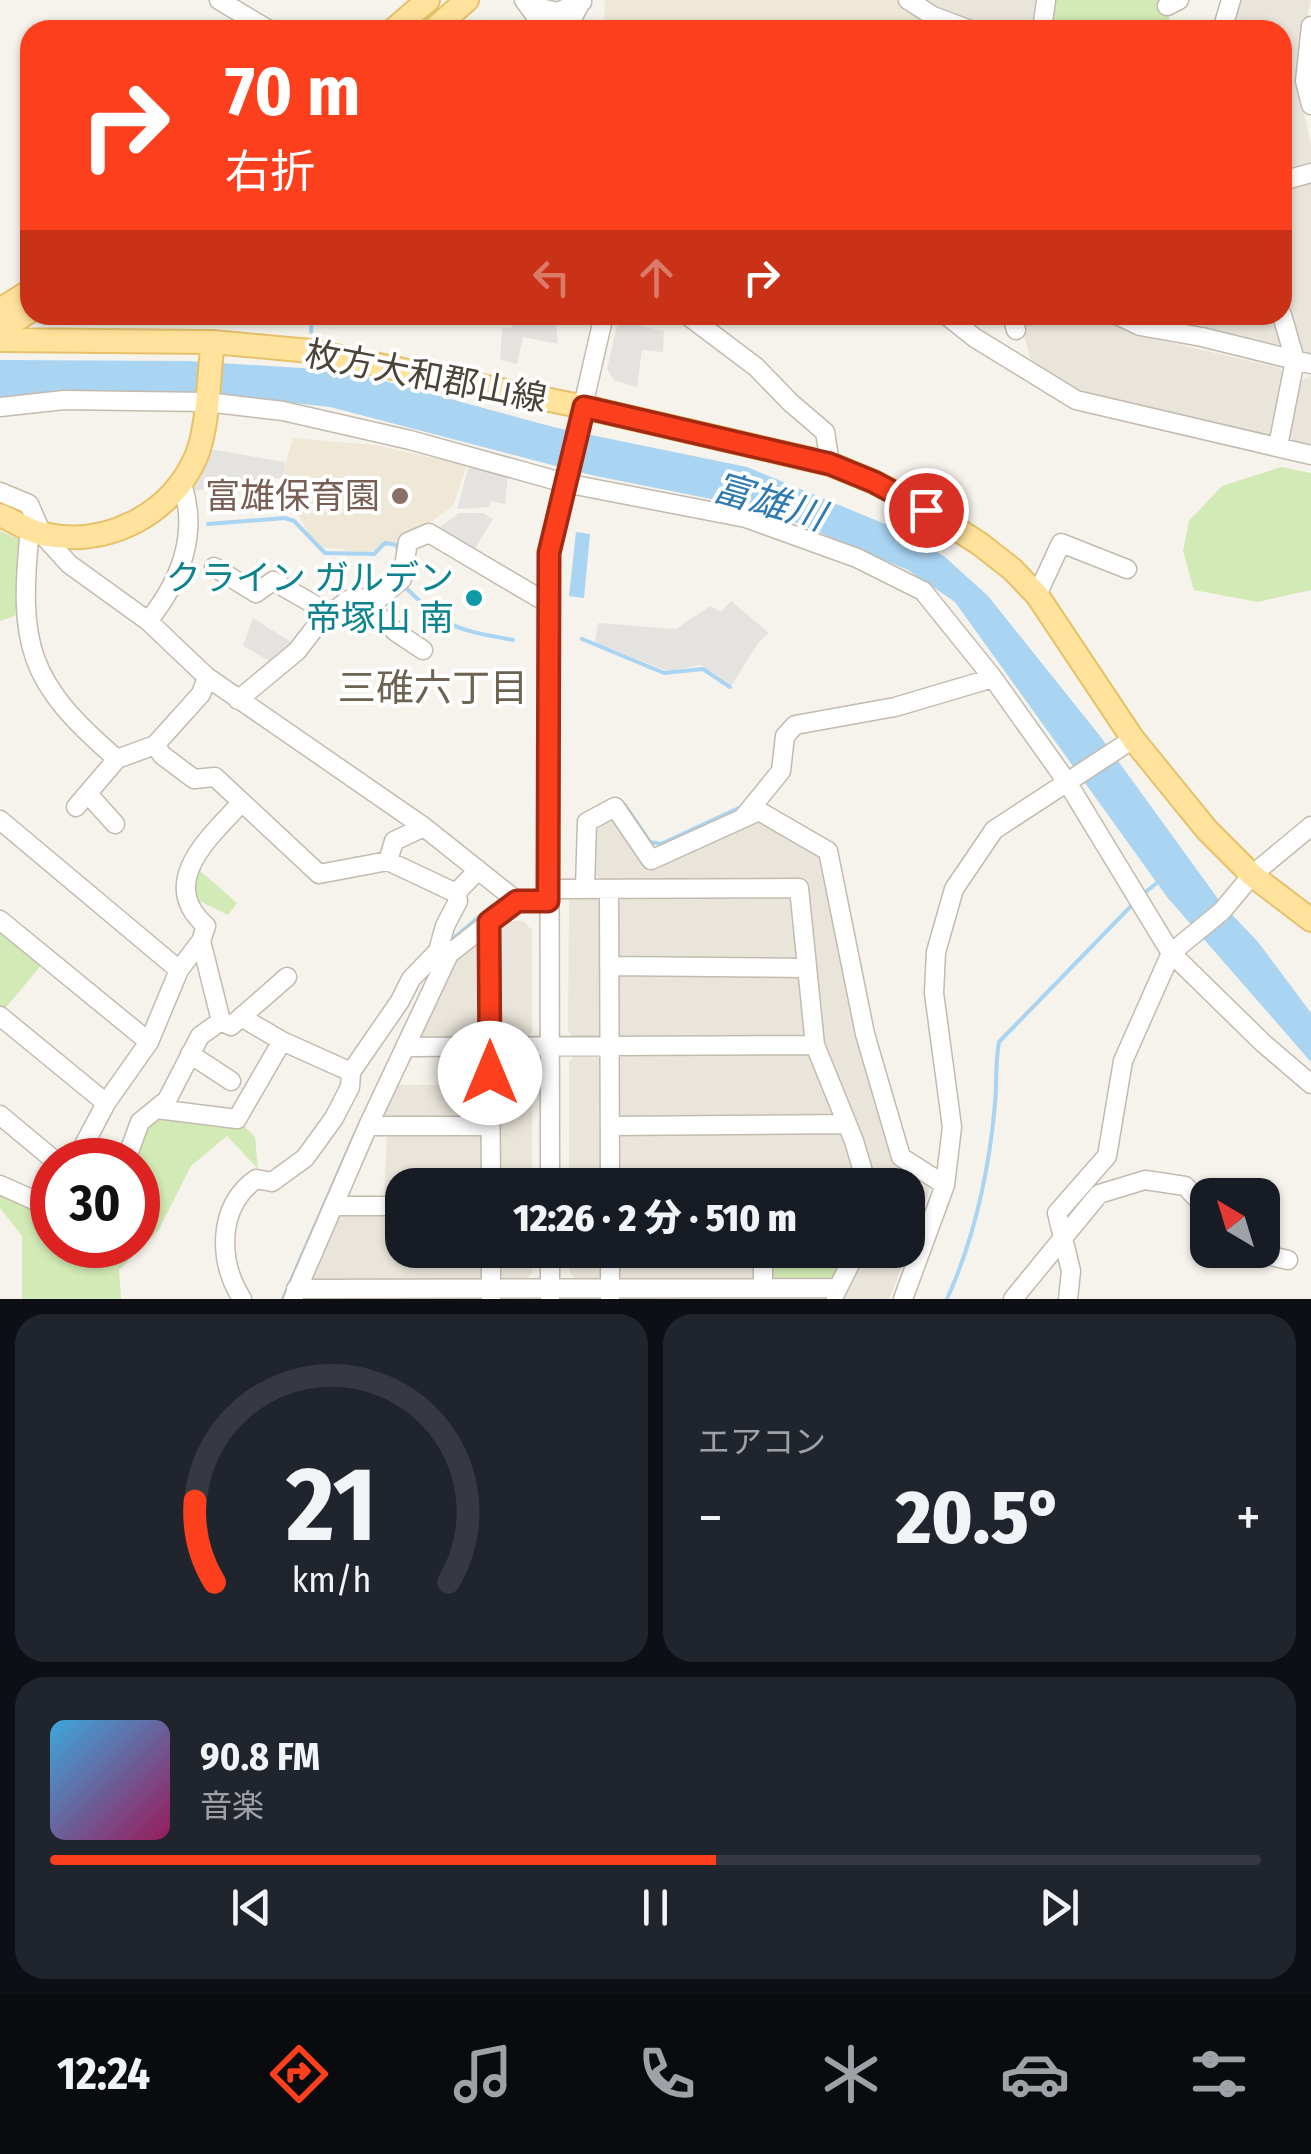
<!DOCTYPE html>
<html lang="ja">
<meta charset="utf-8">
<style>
:root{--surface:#171b24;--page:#20242c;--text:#f1f3f6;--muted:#9ea1a6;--line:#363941;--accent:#fc3f1d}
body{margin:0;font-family:"Fira Sans Condensed","Noto Sans JP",sans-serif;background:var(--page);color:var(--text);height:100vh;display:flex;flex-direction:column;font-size:38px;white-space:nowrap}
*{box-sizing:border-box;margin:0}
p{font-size:32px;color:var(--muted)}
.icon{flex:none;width:55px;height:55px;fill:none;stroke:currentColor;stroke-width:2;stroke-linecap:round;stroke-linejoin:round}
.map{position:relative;height:1299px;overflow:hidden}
.drawer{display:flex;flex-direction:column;gap:15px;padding:15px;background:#0d0f14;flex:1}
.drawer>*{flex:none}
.guide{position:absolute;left:20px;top:20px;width:1272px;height:305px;border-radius:30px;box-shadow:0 2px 8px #0004;background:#fc3f1d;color:#fff;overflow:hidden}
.needle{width:65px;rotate:322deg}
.controls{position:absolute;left:1190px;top:1178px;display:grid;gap:20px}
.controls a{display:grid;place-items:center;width:90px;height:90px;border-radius:20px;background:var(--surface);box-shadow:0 2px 8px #0004;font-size:50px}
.speed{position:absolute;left:30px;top:1138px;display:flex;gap:20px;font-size:50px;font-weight:700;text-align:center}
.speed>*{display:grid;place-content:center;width:130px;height:130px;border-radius:50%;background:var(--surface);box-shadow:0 2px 8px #0004;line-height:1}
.speed .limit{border:15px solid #d22;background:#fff;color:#111}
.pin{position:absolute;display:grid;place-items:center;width:85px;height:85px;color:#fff;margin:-42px;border:5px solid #fff;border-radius:50%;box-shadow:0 2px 10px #0007}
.me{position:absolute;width:110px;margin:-55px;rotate:0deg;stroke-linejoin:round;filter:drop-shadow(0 0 8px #0008)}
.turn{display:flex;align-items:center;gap:35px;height:210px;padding:0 40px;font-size:45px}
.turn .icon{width:130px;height:130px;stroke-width:2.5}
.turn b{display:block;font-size:70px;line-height:85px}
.lanes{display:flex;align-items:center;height:95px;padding:0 40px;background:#0003;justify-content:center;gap:50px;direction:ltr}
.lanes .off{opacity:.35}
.big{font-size:75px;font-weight:800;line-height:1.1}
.drawer .card{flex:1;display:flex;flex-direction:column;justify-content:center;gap:15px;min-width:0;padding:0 35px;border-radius:30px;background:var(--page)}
.drawer .dial{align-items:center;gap:0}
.dial svg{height:260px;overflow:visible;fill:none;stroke:var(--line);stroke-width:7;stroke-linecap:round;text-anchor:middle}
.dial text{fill:var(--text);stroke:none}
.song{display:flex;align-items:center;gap:30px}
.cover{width:120px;height:120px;border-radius:15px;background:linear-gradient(135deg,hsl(200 70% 55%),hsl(330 70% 35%))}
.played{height:10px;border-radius:5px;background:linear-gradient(90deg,var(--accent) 55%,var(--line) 55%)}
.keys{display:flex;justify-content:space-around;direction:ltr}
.heat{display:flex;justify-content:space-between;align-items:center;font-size:55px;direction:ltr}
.drawer .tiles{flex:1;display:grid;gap:15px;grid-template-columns:1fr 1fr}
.card:last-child{grid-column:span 2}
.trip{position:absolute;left:385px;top:1168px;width:540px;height:100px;border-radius:30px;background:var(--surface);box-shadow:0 2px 8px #0004;font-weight:800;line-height:100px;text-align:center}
.tab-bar{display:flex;height:160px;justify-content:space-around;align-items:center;background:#090b0e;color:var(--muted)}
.tab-bar .icon{width:70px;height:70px}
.tab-bar .on{color:var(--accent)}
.tab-bar b{font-size:45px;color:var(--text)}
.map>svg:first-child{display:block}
.residential{fill:#eae5da}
.education{fill:#efe8d6}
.green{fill:#d2eab5}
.parking{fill:#e5e3e0}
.water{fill:#a9d4f2}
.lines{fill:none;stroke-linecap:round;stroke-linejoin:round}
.stream{stroke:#a9d4f2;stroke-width:4}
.minor-casing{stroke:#c2bbae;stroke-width:21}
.major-casing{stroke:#e6c16a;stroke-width:26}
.minor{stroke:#fff;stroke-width:18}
.major{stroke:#ffe39c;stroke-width:22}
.route-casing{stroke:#a42913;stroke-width:25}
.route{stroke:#fc3f1d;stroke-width:18}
.education-dot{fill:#8d6e63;stroke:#fff;stroke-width:4}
.culture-dot{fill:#0f9aa8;stroke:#fff;stroke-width:4}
.labels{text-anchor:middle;stroke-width:8;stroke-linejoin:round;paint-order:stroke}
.street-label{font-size:35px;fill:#4b4439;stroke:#fff}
.education-label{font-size:35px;fill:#785e54;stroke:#fff;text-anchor:end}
.culture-label{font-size:35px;fill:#0d838f;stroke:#fff;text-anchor:end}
.water-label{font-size:38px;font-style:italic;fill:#2e7ab2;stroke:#fff}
.neighbourhood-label{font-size:38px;fill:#6e6250;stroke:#fff}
</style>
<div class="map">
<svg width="1311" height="1299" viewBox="0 0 1311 1299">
<rect width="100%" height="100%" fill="#f6f3ec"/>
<path class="residential" d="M919 0H1035L1031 30H996L949 15Z
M1237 0H1311L1303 36 1298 83 1311 145V169L1283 177 1282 30H1229Z
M1311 183V357L1299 348 1283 296 1282 191Z
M1018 315H1102L1130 333 1280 368 1286 378 1273 432 1264 438 1121 406 1063 387 1035 374Z
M1201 315H1274L1282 342 1273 347 1212 333 1204 326Z
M1309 376H1311V449L1291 445 1285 436 1299 382Z
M612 816 649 868 759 819 822 856 843 970 878 1113 894 1161 926 1179 930 1189 896 1282 889 1299H840L863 1250H908V1185H875L860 1133 826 1057 804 881 603 882 593 872 594 826Z
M784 893 795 903 797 955 790 960 624 961 617 953V903L625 896Z
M594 894 601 902 603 1033 593 1040H576L568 1031 569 901 577 895Z
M504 921H523L532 930V1032L526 1040 505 1041 497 1032V928Z
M475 941 485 945 486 1032 479 1041H425L421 1033 455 957Z
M625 972 793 974 802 981 807 1031 802 1038 622 1041 615 1032V978Z
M803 1050 813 1057 834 1109 831 1115 738 1120 624 1119 617 1113 616 1058 623 1052Z
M450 1052 479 1053 485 1060V1112L477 1120H390L383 1111 394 1085H450Z
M576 1053H596L604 1061V1185H569V1062Z
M507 1054H525L532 1060V1185H498V1060Z
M834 1131 846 1139 859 1185H616V1142L624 1132Z
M477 1132 485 1140 486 1185H402V1200H384L387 1133Z
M402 1213V1250H487V1274L479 1282H316L309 1274 335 1219 341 1214Z
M498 1250H532V1273L524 1282 504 1281 498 1274Z
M569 1250H604V1273L596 1280 578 1281 569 1271Z
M616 1250H759V1280L624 1281 616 1273Z"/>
<path class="education" d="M605 0H896L910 13 943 30H604Z
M293 438 374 445 467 465 453 506 410 537 367 553 316 546 295 510 283 473Z"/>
<path class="green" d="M1055 0H1172L1166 3 1172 30H1051Z
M1281 467 1311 473V590L1258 602 1194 590 1183 551 1189 521 1222 486Z
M0 531 21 540 23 613 0 621Z
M196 867 237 903 228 915 193 898Z
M0 927 43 963 3 1011 0 1009Z
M155 1115 240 1122 255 1137 258 1169 227 1136 191 1166 158 1231 119 1270 121 1299H22V1236L0 1208V1191L52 1213V1245H138V1160H131L144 1126Z
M767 1250H849L838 1274 830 1280 767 1281Z"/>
<path class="parking" d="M514 318 556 321 558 344 523 337 517 364 500 360 502 328H512Z
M618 321 664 331 663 352 642 350 637 387 614 380 607 369Z
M210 449 285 462 283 477 248 485 191 491 200 478Z
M469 465 499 473 498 476 500 473 508 475 505 504 491 501 489 507 457 509Z
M459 513H483L493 519 474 550 439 528Z
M731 601 769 633 758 643 732 685 701 665 668 671 595 643 598 623 676 629 710 606 721 612Z
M253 618 291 642V647L275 664 243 646Z"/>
<path class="water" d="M0 360 187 361 302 368 370 377 557 428 747 467 897 529 945 557 988 596 1100 736 1221 903 1258 942 1311 1013V1062L1167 897 955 602 908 570 766 510 591 475 330 407 191 392 0 398Z
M576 532 590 534 584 598 569 596Z"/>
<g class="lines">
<path class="stream" d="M311 332 312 315
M208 524 285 518 294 521 325 553 374 554 385 543 397 545 398 552
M404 586C448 629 454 629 513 640
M582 639 664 673 703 669 730 687
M625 805 650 842 661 844 741 807
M1142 895 1158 882
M449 942 492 906
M283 1299 355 1134
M947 1299C975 1237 989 1171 995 1104 997 1082 995 1063 999 1042L1135 902"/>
<defs>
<path id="minor" d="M219 0 269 30
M524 0 546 30
M908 0 933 16 970 30
M528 5 557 12 582 2
M1167 6 1179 0
M1311 26 1305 81 1311 105
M566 30 582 0
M1042 30 1046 0
M1222 30 1231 0
M1282 181 1311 173
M687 315 756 367 791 403 825 432 830 464
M946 315 975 338 1076 400 1311 455
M1012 315 1016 330
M1117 315 1140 326 1202 337 1311 364
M0 407 64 400 206 402 283 411 410 440 565 483 746 518 857 558 923 591 993 678
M1278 446 1295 360 1282 315
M0 492 29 504 42 534 69 564 148 621 207 677 424 827 517 901
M30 529C18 645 27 682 117 759L155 745 201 694 207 677
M214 567 256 593 273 581 315 605 317 625 297 651 238 700
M1037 595 1061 543 1127 569
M370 606 402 579 408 542 429 533 549 604
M148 621C180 582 199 534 182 484
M317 625 348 600 360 598 396 632 423 650
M155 745 162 755 194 779 215 777 319 874 388 861 394 841 424 827
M88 794 115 824
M76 807 117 759
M742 819 781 771 785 736 795 725 895 707 993 678 1067 782 1171 953 1263 1043 1311 1084
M0 820 179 970
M388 861 456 893
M585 888 587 822 615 807 651 860 759 811 828 851 865 1034 901 1157 945 1185
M548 889 799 888 815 1045 854 1141 867 1185
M609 890 610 1185
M0 920 149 1042
M489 922 491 1185
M201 941 206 926C156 882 211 836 242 802
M609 966 806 968
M0 1016 106 1103
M241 1017 282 1041 351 1072
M405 1047 815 1045
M190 1054 231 1081
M157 1109 237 1119 282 1041
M0 1115 54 1160
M368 1126H490
M610 1126 847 1124
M76 1160 106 1103 149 1042 179 970 201 941 221 1021
M126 1160 140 1122 167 1100 200 1036 221 1021 231 1026 287 977
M0 1185 52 1208
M550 1185 549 553 604 315
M333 1206H402
M491 1250V1299
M550 1250V1299
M610 1250V1299
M763 1250V1288
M1246 1250 1288 1260
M296 1289 838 1288
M835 1294 857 1250
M242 1299C218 1261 217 1207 256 1179L272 1182 305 1158 334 1118 350 1087 351 1072 400 1001 411 979 438 951 445 926 458 901 456 893 478 870
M293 1299 368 1126 449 954 517 901H548
M903 1299 945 1185 952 1127 934 993 936 952 954 889 994 830 1133 739
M1013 1299 1099 1194 1145 1180 1185 1186 1208 1210
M1068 1299 1071 1271 1057 1213 1107 1156 1123 1061 1171 953 1222 911 1252 875 1311 826"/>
<path id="major" d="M393 30 428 0
M433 30 467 0
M0 310 30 291
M0 330 30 311
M0 340 213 342 310 351 584 407 830 464 874 482 926 509 980 544 1012 569 1037 595 1133 739 1207 830 1252 875 1311 920
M0 515C14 521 28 531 43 534 105 548 170 516 196 457 209 426 208 377 213 342"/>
</defs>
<use href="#minor" class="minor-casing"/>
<use href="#major" class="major-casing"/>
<use href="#minor" class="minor"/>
<use href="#major" class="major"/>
</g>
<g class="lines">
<defs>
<path id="route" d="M490 1073 489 922 517 901H548L549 553 584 407 830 464 874 482 926 510"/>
</defs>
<use href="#route" class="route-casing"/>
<use href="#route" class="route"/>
</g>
<circle class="education-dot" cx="400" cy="496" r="10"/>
<circle class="culture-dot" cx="474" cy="598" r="10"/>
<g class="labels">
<g class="street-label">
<text transform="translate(426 376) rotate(11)" y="12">枚方大和郡山線</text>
</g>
<g class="education-label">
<text x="380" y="508">富雄保育園</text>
</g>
<g class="culture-label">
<text x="454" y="590">クライン ガルデン<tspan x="454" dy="40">帝塚山 南</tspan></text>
</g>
<g class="water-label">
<text transform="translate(769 502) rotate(16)" y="13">富雄川</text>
</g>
<g class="neighbourhood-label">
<text x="433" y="701">三碓六丁目</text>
</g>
</g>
</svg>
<div class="controls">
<a><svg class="needle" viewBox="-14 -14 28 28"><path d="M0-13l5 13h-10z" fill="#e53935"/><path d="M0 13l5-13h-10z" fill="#9ea1a6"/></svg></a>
</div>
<div class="speed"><div class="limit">30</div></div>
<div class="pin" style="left:926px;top:510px;background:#d93025"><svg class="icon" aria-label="arrive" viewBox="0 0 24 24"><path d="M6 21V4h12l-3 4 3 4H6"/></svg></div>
<svg class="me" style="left:490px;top:1073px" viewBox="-20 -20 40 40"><circle r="19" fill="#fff"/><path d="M0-13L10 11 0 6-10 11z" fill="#fc3f1d"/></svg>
<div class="trip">12:26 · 2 分 · 510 m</div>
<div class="guide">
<div class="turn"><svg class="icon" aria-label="right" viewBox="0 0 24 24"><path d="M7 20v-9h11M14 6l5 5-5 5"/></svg><div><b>70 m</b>右折</div></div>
<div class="lanes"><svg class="icon off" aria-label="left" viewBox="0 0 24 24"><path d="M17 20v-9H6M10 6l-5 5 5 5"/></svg><svg class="icon off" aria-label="ahead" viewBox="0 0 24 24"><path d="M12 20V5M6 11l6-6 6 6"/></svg><svg class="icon" aria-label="right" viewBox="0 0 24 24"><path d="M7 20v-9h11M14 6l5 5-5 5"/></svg></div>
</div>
</div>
<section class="drawer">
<div class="tiles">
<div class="card dial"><svg viewBox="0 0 100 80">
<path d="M14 69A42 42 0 1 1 86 69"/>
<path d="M14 69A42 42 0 0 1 8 44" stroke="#fc3f1d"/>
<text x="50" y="56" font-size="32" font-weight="700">21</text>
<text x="50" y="72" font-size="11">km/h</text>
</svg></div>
<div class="card"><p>エアコン</p>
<div class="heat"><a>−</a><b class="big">20.5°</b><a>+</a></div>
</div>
<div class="card">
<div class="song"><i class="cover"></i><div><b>90.8 FM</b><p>音楽</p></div></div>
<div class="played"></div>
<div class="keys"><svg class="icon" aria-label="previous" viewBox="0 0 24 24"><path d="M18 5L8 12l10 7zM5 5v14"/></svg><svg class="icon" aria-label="pause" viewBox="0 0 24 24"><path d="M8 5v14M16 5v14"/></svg><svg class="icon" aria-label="next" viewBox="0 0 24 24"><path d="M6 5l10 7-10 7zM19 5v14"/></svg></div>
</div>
</div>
</section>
<nav class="tab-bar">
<b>12:24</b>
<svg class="icon on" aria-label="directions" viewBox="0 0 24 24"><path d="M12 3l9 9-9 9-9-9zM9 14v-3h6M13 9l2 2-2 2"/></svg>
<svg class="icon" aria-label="music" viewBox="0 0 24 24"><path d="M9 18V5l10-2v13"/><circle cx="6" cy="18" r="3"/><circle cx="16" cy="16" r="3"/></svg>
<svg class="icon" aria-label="phone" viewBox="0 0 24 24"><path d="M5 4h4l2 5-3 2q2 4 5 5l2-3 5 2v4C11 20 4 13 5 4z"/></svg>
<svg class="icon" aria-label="climate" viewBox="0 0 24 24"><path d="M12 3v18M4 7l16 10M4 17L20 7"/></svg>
<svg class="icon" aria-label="car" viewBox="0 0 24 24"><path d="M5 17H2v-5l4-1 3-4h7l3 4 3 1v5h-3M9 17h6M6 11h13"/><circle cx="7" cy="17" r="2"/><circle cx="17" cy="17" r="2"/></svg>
<svg class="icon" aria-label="filters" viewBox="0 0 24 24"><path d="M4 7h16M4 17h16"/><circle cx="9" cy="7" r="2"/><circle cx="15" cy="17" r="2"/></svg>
</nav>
